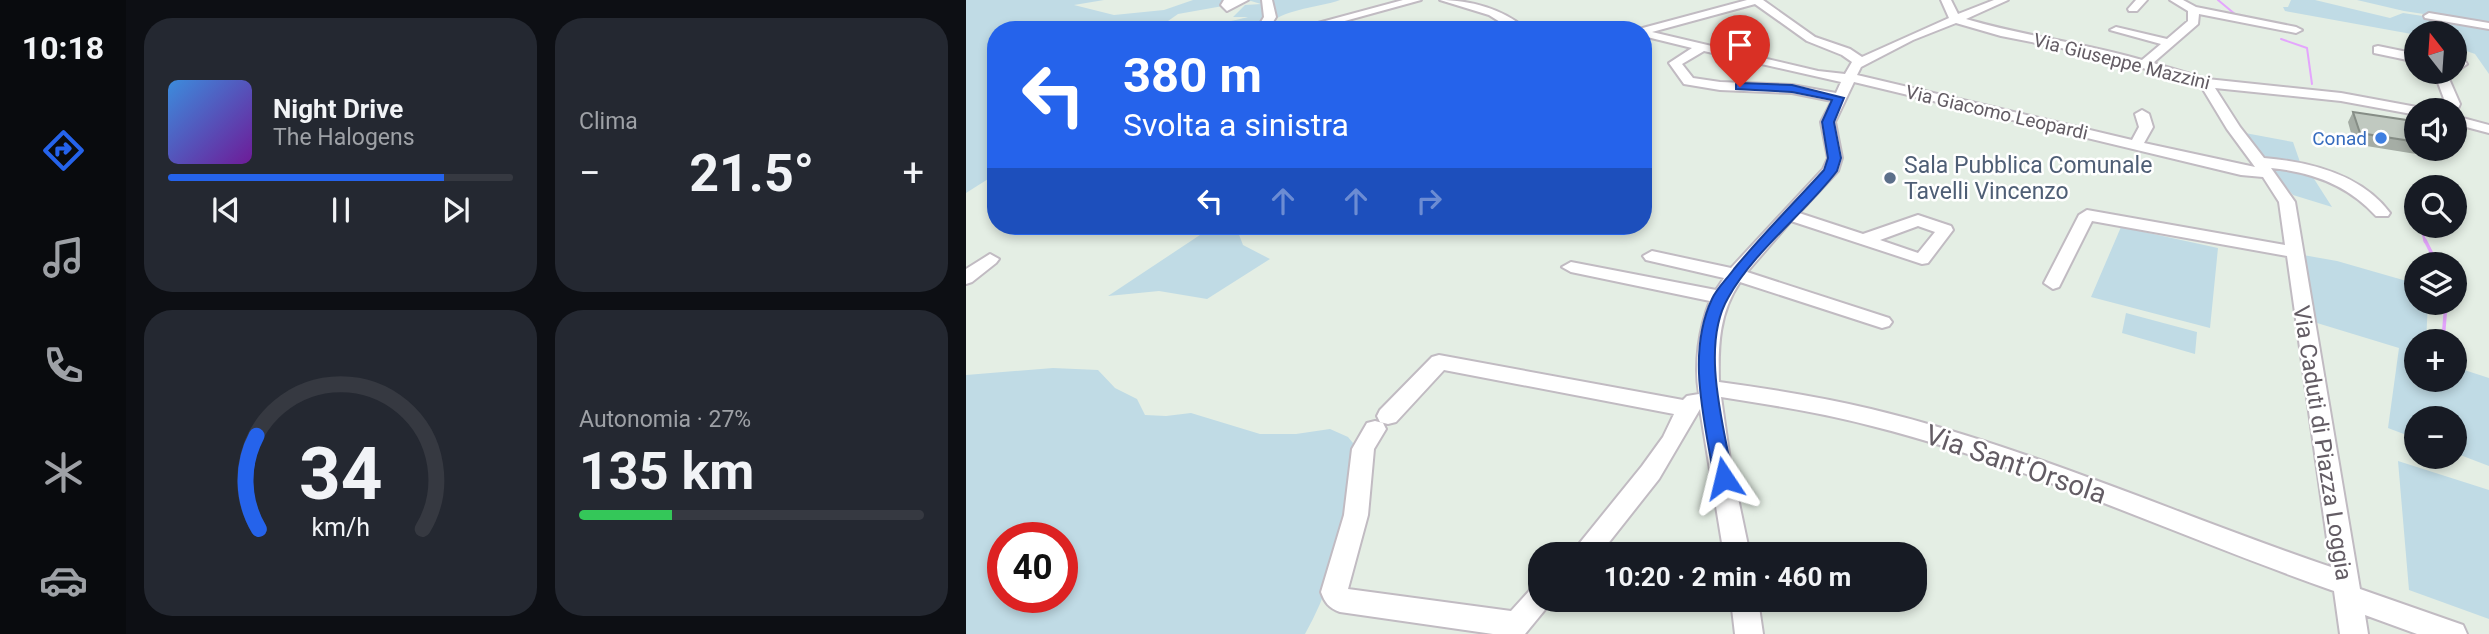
<!DOCTYPE html>
<html lang="it">
<meta charset="utf-8">
<style>
:root{--surface:#171b24;--page:#242831;--text:#f1f3f6;--muted:#9ea1a6;--line:#363941;--accent:#2563eb}
body{margin:0;font-family:Roboto,sans-serif;background:var(--page);color:var(--text);height:100vh;display:flex;flex-direction:column;font-size:26px;white-space:nowrap}
*{box-sizing:border-box;margin:0}
p{font-size:23px;color:var(--muted)}
.icon{flex:none;width:38px;height:38px;fill:none;stroke:currentColor;stroke-width:2;stroke-linecap:round;stroke-linejoin:round}
.map{position:relative;flex:1;overflow:hidden}
.details{display:flex;flex-direction:column;gap:18px;padding:18px;background:#0d0f14;width:840px}
.details>*{flex:none}
.banner{position:absolute;left:21px;top:21px;width:665px;height:214px;border-radius:28px;box-shadow:0 4px 10px #0003;background:#2563eb;color:#fff;overflow:hidden}
.needle{width:46px;rotate:343deg}
.fabs{position:absolute;left:1438px;top:21px;display:grid;gap:14px}
.fabs a{display:grid;place-items:center;width:63px;height:63px;border-radius:50%;background:var(--surface);box-shadow:0 4px 10px #0003;font-size:35px}
.speed{position:absolute;left:21px;top:522px;display:flex;gap:14px;font-size:35px;font-weight:700;text-align:center}
.speed>*{display:grid;place-content:center;width:91px;height:91px;border-radius:50%;background:var(--surface);box-shadow:0 4px 10px #0003;line-height:1}
.speed .limit{border:10px solid #d22;background:#fff;color:#111}
.pin{position:absolute;display:grid;place-items:center;width:60px;height:60px;color:#fff;margin:-72px -30px;border-radius:50% 50% 50% 0;rotate:-45deg;box-shadow:0 0 7px #0007}
.pin .icon{rotate:45deg}
.me{position:absolute;width:77px;margin:-38px;rotate:350deg;stroke-linejoin:round;filter:drop-shadow(0 0 5px #0008)}
.turn{display:flex;align-items:center;gap:24px;height:147px;padding:0 21px;font-size:32px}
.turn .icon{width:91px;height:91px;stroke-width:2.5}
.turn b{display:block;font-size:49px;line-height:60px}
.lanes{display:flex;align-items:center;height:66px;padding:0 21px;background:#0003;justify-content:center;gap:35px;direction:ltr}
.lanes .off{opacity:.35}
.big{font-size:52px;font-weight:700;line-height:1.1}
.details .tile{flex:1;display:flex;flex-direction:column;justify-content:center;gap:10px;min-width:0;padding:0 24px;border-radius:28px;background:var(--page)}
.details .dial{align-items:center;gap:0}
.dial svg{height:182px;overflow:visible;fill:none;stroke:var(--line);stroke-width:7;stroke-linecap:round;text-anchor:middle}
.dial text{fill:var(--text);stroke:none}
.song{display:flex;align-items:center;gap:21px}
.cover{width:84px;height:84px;border-radius:10px;background:linear-gradient(135deg,hsl(210 70% 55%),hsl(280 70% 35%))}
.played{height:7px;border-radius:4px;background:linear-gradient(90deg,var(--accent) 80%,var(--line) 80%)}
.keys{display:flex;justify-content:space-around;direction:ltr}
.heat{display:flex;justify-content:space-between;align-items:center;font-size:38px;direction:ltr}
.charge{height:10px;border-radius:5px;background:linear-gradient(90deg,#34c759 27%,var(--line) 0)}
.details .tiles{flex:1;display:grid;gap:18px;grid-template-columns:repeat(2,1fr)}
.trip{position:absolute;left:562px;top:542px;width:399px;height:70px;border-radius:28px;background:var(--surface);box-shadow:0 4px 10px #0003;font-weight:700;line-height:70px;text-align:center}
main{display:flex;flex:1;min-height:0}
.tabs{display:flex;flex-direction:column;width:126px;justify-content:space-around;align-items:center;background:#090b0e;color:var(--muted)}
.tabs .icon{width:49px;height:49px}
.tabs .on{color:var(--accent)}
.tabs b{font-size:32px;color:var(--text)}
.map>svg:first-child{display:block}
.green{fill:#c0dbe5;fill-rule:evenodd}
.lines{fill:none;stroke-linecap:round;stroke-linejoin:round}
.stream-far2{stroke:#e4a5fd;stroke-width:2}
.stream-far1{stroke:#e4a5fd;stroke-width:2.5}
.stream{stroke:#e4a5fd;stroke-width:3.5}
.minor-casing{stroke:#c1bbc2;stroke-width:4}
.minor{fill:#fff;fill-rule:evenodd}
.wall{fill:#a5ada5}
.building{fill:#c0c9c0;stroke:#868d86;stroke-width:2}
.route{fill:#2563eb;stroke:#184099;stroke-width:2}
.shop-dot{fill:#3f7fe0;stroke:#fff;stroke-width:2.5}
.service-dot{fill:#5c6f8a;stroke:#fff;stroke-width:2.5}
.labels{text-anchor:middle;stroke-width:5;stroke-linejoin:round;paint-order:stroke}
.far-street-label{font-size:19px;fill:#635c64;stroke:#fff}
.far-shop-label{font-size:19px;fill:#366cbe;stroke:#fff;text-anchor:end}
.service-label{font-size:23px;fill:#4e5e75;stroke:#fff;text-anchor:start}
.street-label{font-size:23px;fill:#635c64;stroke:#fff}
.near-street-label{font-size:28px;fill:#635c64;stroke:#fff}
</style>
<main>
<nav class="tabs">
<b>10:18</b>
<svg class="icon on" aria-label="directions" viewBox="0 0 24 24"><path d="M12 3l9 9-9 9-9-9zM9 14v-3h6M13 9l2 2-2 2"/></svg>
<svg class="icon" aria-label="music" viewBox="0 0 24 24"><path d="M9 18V5l10-2v13"/><circle cx="6" cy="18" r="3"/><circle cx="16" cy="16" r="3"/></svg>
<svg class="icon" aria-label="phone" viewBox="0 0 24 24"><path d="M5 4h4l2 5-3 2q2 4 5 5l2-3 5 2v4C11 20 4 13 5 4z"/></svg>
<svg class="icon" aria-label="climate" viewBox="0 0 24 24"><path d="M12 3v18M4 7l16 10M4 17L20 7"/></svg>
<svg class="icon" aria-label="car" viewBox="0 0 24 24"><path d="M5 17H2v-5l4-1 3-4h7l3 4 3 1v5h-3M9 17h6M6 11h13"/><circle cx="7" cy="17" r="2"/><circle cx="17" cy="17" r="2"/></svg>
</nav>
<section class="details">
<div class="tiles">
<div class="tile">
<div class="song"><i class="cover"></i><div><b>Night Drive</b><p>The Halogens</p></div></div>
<div class="played"></div>
<div class="keys"><svg class="icon" aria-label="previous" viewBox="0 0 24 24"><path d="M18 5L8 12l10 7zM5 5v14"/></svg><svg class="icon" aria-label="pause" viewBox="0 0 24 24"><path d="M8 5v14M16 5v14"/></svg><svg class="icon" aria-label="next" viewBox="0 0 24 24"><path d="M6 5l10 7-10 7zM19 5v14"/></svg></div>
</div>
<div class="tile"><p>Clima</p>
<div class="heat"><a>−</a><b class="big">21.5°</b><a>+</a></div>
</div>
<div class="tile dial"><svg viewBox="0 0 100 80">
<path d="M14 69A42 42 0 1 1 86 69"/>
<path d="M14 69A42 42 0 0 1 13 28" stroke="#2563eb"/>
<text x="50" y="56" font-size="32" font-weight="700">34</text>
<text x="50" y="72" font-size="11">km/h</text>
</svg></div>
<div class="tile"><p>Autonomia · 27%</p><b class="big">135 km</b><div class="charge"></div></div>
</div>
</section>
<div class="map">
<svg width="1523" height="634" viewBox="0 0 1523 634">
<rect width="100%" height="100%" fill="#e4eee4"/>
<path class="green" d="M0 0H138L108 5 148 15 198 10 227 0H374C348 9 315 8 296 30H30V174L0 193ZM285 1 295 4 279 5 267 17H282C264 22 218 31 202 21L212 14Z
M1325 0H1349L1424 18 1437 13 1523 26V74L1509 54 1489 47V33L1451 35 1319 11 1317 7H1322Z
M1391 0H1523V24L1438 11Z
M1279 133 1327 142 1334 162 1295 156Z
M1303 166 1343 171 1366 207 1327 195Z
M258 227 272 232 277 245 304 259 241 299 193 291 142 296 243 229Z
M1155 227 1252 248 1244 328 1125 297Z
M1337 255 1371 261 1451 284V303H1462L1460 341H1451V380H1489V367L1523 378V466L1489 453V418H1451V439L1422 428 1433 348 1351 323Z
M1160 313 1231 332 1229 354 1156 333Z
M87 368 132 370 149 388 171 399 179 415 200 416 225 413 294 434H330L364 429 382 437 392 449C382 513 371 578 339 634H0V375ZM37 537H96V597H37Z
M1432 461 1523 490V619L1443 590Z"/>
<g class="lines">
<path class="stream-far2" d="M1252 0 1270 15
M1315 39 1341 48 1346 84"/>
<path class="stream-far1" d="M1448 199 1451 211
M1455 226 1459 242"/>
<path class="stream" d="M1459 240 1471 264
M1477 341 1480 303"/>
<defs>
<path id="minor" d="M258 0H282L261 11 255 5Z
M296 0H306L310 17 302 30H290L298 17Z
M437 0H455L346 30H326Z
M474 0C504 0 538 9 561 30H547L523 15Z
M781 0H797L849 37 884 49 896 57 983 18 975 0H985L992 14 1028 0H1042L1000 19C1058 36 1118 43 1176 60L1195 44 1144 30 1150 27 1201 39 1222 21V11L1204 0H1217L1230 7 1330 27 1336 30 1330 33 1233 14 1232 24 1187 63 1241 79 1375 93 1456 108 1457 110H1451V115L1375 101 1249 88 1274 127 1298 158C1344 162 1395 174 1424 213L1422 216H1410C1382 185 1346 172 1305 168L1329 202 1394 589 1497 625 1501 634H1451L1399 615 1402 634H1374L1368 591C1214 537 1064 466 906 426 856 413 806 405 755 397L764 460 784 555H758L734 409 693 479 633 555H604L676 466 697 437 708 414 478 370 430 422 422 424 414 422 411 416 414 410 466 357 473 355 717 400 721 396 733 394C728 364 733 329 744 301L605 272 596 267 605 262 750 290 758 278 680 260 677 256 686 251 765 268 857 169 862 158 855 122 866 101 826 93 754 90 718 84 703 63 726 48 677 36V30H627L646 23 673 29ZM789 4 841 41 876 55 886 62 879 74 852 71 686 32ZM990 23 1035 36 1141 57 1235 86 1261 129 1289 167 1178 143 1187 127 1183 114 1176 110 1169 114 1173 127 1166 140 891 75 895 67 947 40ZM738 51 875 82 870 93 826 85 754 82 727 78 716 64ZM888 82 1275 175 1297 177 1313 202 1319 245 1121 210 1113 215 1078 283 1087 289 1093 287 1126 221 1321 256 1365 567C1212 515 1063 447 905 409 855 397 804 389 753 382 752 345 753 313 774 282L916 328 923 326 926 322 923 318 781 272 825 221 956 264 962 263 987 230 985 226 952 215 897 234 833 213 872 171 876 158 869 122ZM952 226 969 232 952 253 914 240Z
M1170 0H1181L1171 11H1163L1162 9Z
M1463 13 1523 23V29L1459 18 1458 16Z
M1412 46 1451 54V62L1408 53V47Z
M1489 59 1499 61 1501 64 1495 68 1489 67Z
M1468 72H1480L1494 104 1490 113 1489 110H1478L1480 104Z
M1489 116 1523 125V133L1489 124Z
M24 254 33 259 30 263 6 282 0 284V269Z
M409 421 417 423 420 429 408 449 402 515 382 589 545 611 564 590 574 587V600H587L559 634H527L374 612C363 608 359 603 355 592L378 515 386 449 401 423Z
M765 600H792L797 634H769Z"/>
</defs>
<use href="#minor" class="minor-casing"/>
<use href="#minor" class="minor"/>
</g>
<path class="wall" d="M1387 112 1451 131V149H1453L1450 154 1388 144 1382 122Z"/>
<path class="building" d="M1387 112 1447 121 1451 131V142L1394 133Z"/>
<path class="route" d="M774 83 826 85 878 98 868 122 875 158 871 171C838 214 788 251 762 298 734 346 758 427 767 478L765 484 758 486 751 484 748 478C739 421 720 354 746 299 751 288 761 279 768 269 796 235 828 203 858 170L862 158 856 122 866 100 826 92 770 89V84Z"/>
<circle class="shop-dot" cx="1415" cy="138" r="7"/>
<circle class="service-dot" cx="924" cy="178" r="7"/>
<g class="labels">
<g class="far-street-label">
<text transform="translate(1156 61) rotate(14)" y="7">Via Giuseppe Mazzini</text>
<text transform="translate(1031 112) rotate(13)" y="7">Via Giacomo Leopardi</text>
</g>
<g class="far-shop-label">
<text x="1401" y="145">Conad</text>
</g>
<g class="service-label">
<text x="938" y="173">Sala Pubblica Comunale<tspan x="938" dy="26">Tavelli Vincenzo</tspan></text>
</g>
<g class="street-label">
<text transform="translate(1357 443) rotate(81)" y="8">Via Caduti di Piazza Loggia</text>
</g>
<g class="near-street-label">
<text transform="translate(1050 464) rotate(19)" y="10">Via Sant'Orsola</text>
</g>
</g>
</svg>
<div class="fabs">
<a><svg class="needle" viewBox="-14 -14 28 28"><path d="M0-13l5 13h-10z" fill="#e53935"/><path d="M0 13l5-13h-10z" fill="#9ea1a6"/></svg></a>
<a><svg class="icon" aria-label="sound" viewBox="0 0 24 24"><path d="M4 9h4l5-4v14l-5-4H4zM17 9q2 3 0 6"/></svg></a>
<a><svg class="icon" aria-label="search" viewBox="0 0 24 24"><circle cx="10" cy="10" r="6"/><path d="M15 15l6 6"/></svg></a>
<a><svg class="icon" aria-label="layers" viewBox="0 0 24 24"><path d="M12 4l9 5-9 5-9-5zM3 14l9 5 9-5"/></svg></a>
<a>+</a>
<a>−</a>
</div>
<div class="speed"><div class="limit">40</div></div>
<div class="pin" style="left:774px;top:87px;background:#d93025"><svg class="icon" aria-label="arrive" viewBox="0 0 24 24"><path d="M6 21V4h12l-3 4 3 4H6"/></svg></div>
<svg class="me" style="left:758px;top:478px" viewBox="-20 -20 40 40"><path d="M0-17L14 15 0 8-14 15z" fill="#2563eb" stroke="#fff" stroke-width="4"/></svg>
<div class="trip">10:20 · 2 min · 460 m</div>
<div class="banner">
<div class="turn"><svg class="icon" aria-label="left" viewBox="0 0 24 24"><path d="M17 20v-9H6M10 6l-5 5 5 5"/></svg><div><b>380 m</b>Svolta a sinistra</div></div>
<div class="lanes"><svg class="icon" aria-label="left" viewBox="0 0 24 24"><path d="M17 20v-9H6M10 6l-5 5 5 5"/></svg><svg class="icon off" aria-label="ahead" viewBox="0 0 24 24"><path d="M12 20V5M6 11l6-6 6 6"/></svg><svg class="icon off" aria-label="ahead" viewBox="0 0 24 24"><path d="M12 20V5M6 11l6-6 6 6"/></svg><svg class="icon off" aria-label="right" viewBox="0 0 24 24"><path d="M7 20v-9h11M14 6l5 5-5 5"/></svg></div>
</div>
</div>
</main>
